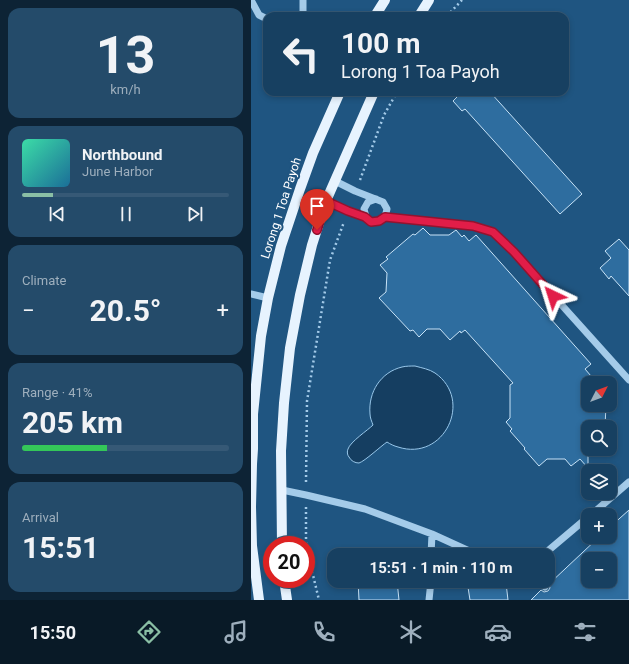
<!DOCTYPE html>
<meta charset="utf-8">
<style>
:root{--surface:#174061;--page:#244b6a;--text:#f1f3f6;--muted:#9eafbd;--line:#365976;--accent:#8abfa5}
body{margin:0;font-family:Roboto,sans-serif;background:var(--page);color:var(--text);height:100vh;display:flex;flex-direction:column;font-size:15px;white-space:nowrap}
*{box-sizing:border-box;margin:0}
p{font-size:13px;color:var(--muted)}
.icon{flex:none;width:22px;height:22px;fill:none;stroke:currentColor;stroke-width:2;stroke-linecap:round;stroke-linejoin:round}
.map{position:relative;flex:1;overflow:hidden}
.details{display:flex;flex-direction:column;gap:8px;padding:8px;background:#0d2335;width:251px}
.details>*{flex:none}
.banner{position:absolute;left:12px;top:12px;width:306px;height:84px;border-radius:12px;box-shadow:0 2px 6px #0003,0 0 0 1px var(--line);background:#174061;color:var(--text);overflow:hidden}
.needle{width:26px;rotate:48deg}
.tools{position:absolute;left:330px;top:376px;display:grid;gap:8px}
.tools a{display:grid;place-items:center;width:36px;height:36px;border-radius:8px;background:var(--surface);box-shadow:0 2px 6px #0003,0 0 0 1px var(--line);font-size:20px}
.speed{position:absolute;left:12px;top:536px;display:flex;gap:8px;font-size:20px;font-weight:700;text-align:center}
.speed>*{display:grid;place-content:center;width:52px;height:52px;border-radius:50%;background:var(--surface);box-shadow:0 2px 6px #0003,0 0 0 1px var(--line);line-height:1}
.speed .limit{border:6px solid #d22;background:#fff;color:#111}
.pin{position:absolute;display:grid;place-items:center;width:34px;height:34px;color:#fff;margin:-41px -17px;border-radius:50% 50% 50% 0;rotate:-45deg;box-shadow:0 0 4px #0007}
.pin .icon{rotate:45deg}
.me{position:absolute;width:44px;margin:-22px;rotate:319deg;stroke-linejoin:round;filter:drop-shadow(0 0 3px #0008)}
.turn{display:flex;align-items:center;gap:14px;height:84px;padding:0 12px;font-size:18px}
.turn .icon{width:52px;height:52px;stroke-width:2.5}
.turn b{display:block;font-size:28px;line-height:34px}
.big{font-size:30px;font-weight:700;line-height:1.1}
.details .card{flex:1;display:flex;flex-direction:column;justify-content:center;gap:6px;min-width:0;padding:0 14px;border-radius:12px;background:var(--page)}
.details .dial{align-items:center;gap:0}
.dial b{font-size:52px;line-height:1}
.song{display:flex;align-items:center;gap:12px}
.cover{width:48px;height:48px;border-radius:6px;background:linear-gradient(135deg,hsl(160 70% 55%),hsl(200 70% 35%))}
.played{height:4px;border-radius:2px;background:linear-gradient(90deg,var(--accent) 15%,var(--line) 15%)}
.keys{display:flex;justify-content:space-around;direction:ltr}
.heat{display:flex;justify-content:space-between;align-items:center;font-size:22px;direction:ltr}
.charge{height:6px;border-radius:3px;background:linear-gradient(90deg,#34c759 41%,var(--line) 0)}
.trip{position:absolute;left:76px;top:548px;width:228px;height:40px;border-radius:12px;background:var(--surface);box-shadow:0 2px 6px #0003,0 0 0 1px var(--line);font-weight:700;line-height:40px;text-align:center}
.tab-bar{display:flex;height:64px;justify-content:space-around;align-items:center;background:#091a27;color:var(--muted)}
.tab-bar .icon{width:28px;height:28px}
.tab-bar .active{color:var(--accent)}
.tab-bar b{font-size:18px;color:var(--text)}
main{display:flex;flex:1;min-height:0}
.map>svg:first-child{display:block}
.water{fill:#153e61;stroke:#98c7ea}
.building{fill:#2e6d9f;stroke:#c8e3f7;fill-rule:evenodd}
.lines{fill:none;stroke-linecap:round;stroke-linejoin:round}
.path{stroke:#a4cbe9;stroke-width:2.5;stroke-dasharray:2 3;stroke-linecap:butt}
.minor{stroke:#a4cbe9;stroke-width:7}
.major{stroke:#e7f3fe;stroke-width:10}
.route-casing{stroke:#92132f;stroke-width:10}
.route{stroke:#e11d48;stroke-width:7}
.labels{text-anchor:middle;stroke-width:4;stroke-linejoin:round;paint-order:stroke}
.street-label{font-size:12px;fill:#fff;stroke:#1f5581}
</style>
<main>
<section class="details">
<div class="card dial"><b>13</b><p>km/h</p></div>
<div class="card">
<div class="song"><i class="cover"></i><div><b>Northbound</b><p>June Harbor</p></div></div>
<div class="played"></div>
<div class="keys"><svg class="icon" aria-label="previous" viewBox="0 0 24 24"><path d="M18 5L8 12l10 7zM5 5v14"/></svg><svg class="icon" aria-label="pause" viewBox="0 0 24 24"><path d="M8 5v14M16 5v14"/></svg><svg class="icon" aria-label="next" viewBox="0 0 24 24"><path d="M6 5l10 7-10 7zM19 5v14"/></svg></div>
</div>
<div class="card"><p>Climate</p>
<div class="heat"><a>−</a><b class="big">20.5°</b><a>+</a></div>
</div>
<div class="card"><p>Range · 41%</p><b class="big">205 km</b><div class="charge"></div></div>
<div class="card"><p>Arrival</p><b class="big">15:51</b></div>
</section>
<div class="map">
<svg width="378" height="600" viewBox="0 0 378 600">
<rect width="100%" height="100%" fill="#1f5581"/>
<path class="water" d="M164 366C171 368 178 369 184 373 223 400 193 462 147 447 143 446 139 444 136 442 130 446 114 461 108 463 104 463 100 461 98 457 96 455 96 451 97 449 99 442 117 430 122 425 121 422 119 418 119 414 117 392 130 372 151 367 155 366 160 366 164 366Z"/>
<path class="building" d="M211 92H239L331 194 309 214 214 109 211 111 202 101Z
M172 228 179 235H198L205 230 211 237 213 235 218 241 225 235 340 364 334 369 346 383H337V405H355L354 427H337V468L329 459 320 466 314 459H296L288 466 273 449 274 448 259 431 261 429 255 422 259 418V385L262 383 214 330 210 333 209 331 199 340 189 329H176L168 337 162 330 159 331 128 298 135 292 136 273 129 265 137 259 135 257 162 234 164 235Z
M368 239 378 250V296L360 276 358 279 349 268 360 258 354 251Z
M378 510V600H280L290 590 293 592 297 591 299 588 298 584 348 537H359V527ZM337 559H359V581H337Z
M107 581H146L148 600H108Z
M216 581H232V584L255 583 257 600H219Z"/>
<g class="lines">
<path class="path" d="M196 16 211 0
M109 180 133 115 146 92
M55 482 56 401 79 260 93 222
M55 507V546L68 600"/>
<path class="minor" d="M0 0 8 15 16 19
M52 16V0
M84 181 104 191 132 202 136 209 134 217 128 221 120 222 115 217 113 209 117 202 125 199
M75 201 97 211 115 217
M134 217 222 226 242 232 263 252 378 380
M0 294 17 298
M31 490 55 495 114 509 181 534 227 555
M340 515 378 482
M180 555 181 534
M292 555 337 517
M288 581 294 587
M178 600 180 581"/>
<path class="major" d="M124 16 134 0
M168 16 178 0
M31 545 30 451 33 403 39 348 49 295 61 245 75 201 123 92
M33 579 36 600
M8 600 1 546 0 507 1 464 2 449V414L10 336 17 298 30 246 49 189 62 153 89 92"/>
</g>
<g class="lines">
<defs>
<path id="route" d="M66 230 75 201 97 211 114 217 120 222 128 221 134 217 222 226 242 232 263 252 302 296"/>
</defs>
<use href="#route" class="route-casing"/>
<use href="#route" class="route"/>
</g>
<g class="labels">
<g class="street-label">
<text transform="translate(30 208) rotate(-72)" y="4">Lorong 1 Toa Payoh</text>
</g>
</g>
</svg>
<div class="tools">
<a><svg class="needle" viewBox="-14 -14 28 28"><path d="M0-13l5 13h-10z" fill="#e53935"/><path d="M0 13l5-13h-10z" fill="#9eafbd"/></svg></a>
<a><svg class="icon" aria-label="search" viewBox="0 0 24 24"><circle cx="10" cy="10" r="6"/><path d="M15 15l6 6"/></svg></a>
<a><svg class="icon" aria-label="layers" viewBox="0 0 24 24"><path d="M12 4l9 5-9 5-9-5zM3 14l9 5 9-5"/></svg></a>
<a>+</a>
<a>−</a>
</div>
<div class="speed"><div class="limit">20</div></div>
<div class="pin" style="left:66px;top:230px;background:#d93025"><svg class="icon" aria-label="arrive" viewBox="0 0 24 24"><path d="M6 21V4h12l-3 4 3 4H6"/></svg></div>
<svg class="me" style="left:302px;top:296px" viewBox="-20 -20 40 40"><path d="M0-17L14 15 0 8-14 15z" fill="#e11d48" stroke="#fff" stroke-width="4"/></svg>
<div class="trip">15:51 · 1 min · 110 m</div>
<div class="banner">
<div class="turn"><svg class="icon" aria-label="left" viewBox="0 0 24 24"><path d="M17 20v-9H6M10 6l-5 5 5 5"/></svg><div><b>100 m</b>Lorong 1 Toa Payoh</div></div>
</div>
</div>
</main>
<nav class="tab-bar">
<b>15:50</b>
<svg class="icon active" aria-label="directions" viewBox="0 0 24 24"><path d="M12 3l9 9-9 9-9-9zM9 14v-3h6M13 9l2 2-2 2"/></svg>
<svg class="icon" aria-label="music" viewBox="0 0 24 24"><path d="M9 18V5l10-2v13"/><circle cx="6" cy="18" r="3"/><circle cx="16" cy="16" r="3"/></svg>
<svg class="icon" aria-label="phone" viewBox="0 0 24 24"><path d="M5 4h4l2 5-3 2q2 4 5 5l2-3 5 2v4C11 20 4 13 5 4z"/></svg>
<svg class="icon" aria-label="climate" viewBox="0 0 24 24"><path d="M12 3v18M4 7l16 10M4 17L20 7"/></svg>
<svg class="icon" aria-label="car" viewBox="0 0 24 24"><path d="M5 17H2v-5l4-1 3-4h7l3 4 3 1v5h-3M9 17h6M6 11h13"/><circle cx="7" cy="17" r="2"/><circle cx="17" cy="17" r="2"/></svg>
<svg class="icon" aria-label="filters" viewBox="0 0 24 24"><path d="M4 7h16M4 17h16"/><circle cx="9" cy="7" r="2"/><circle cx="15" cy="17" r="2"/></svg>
</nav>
